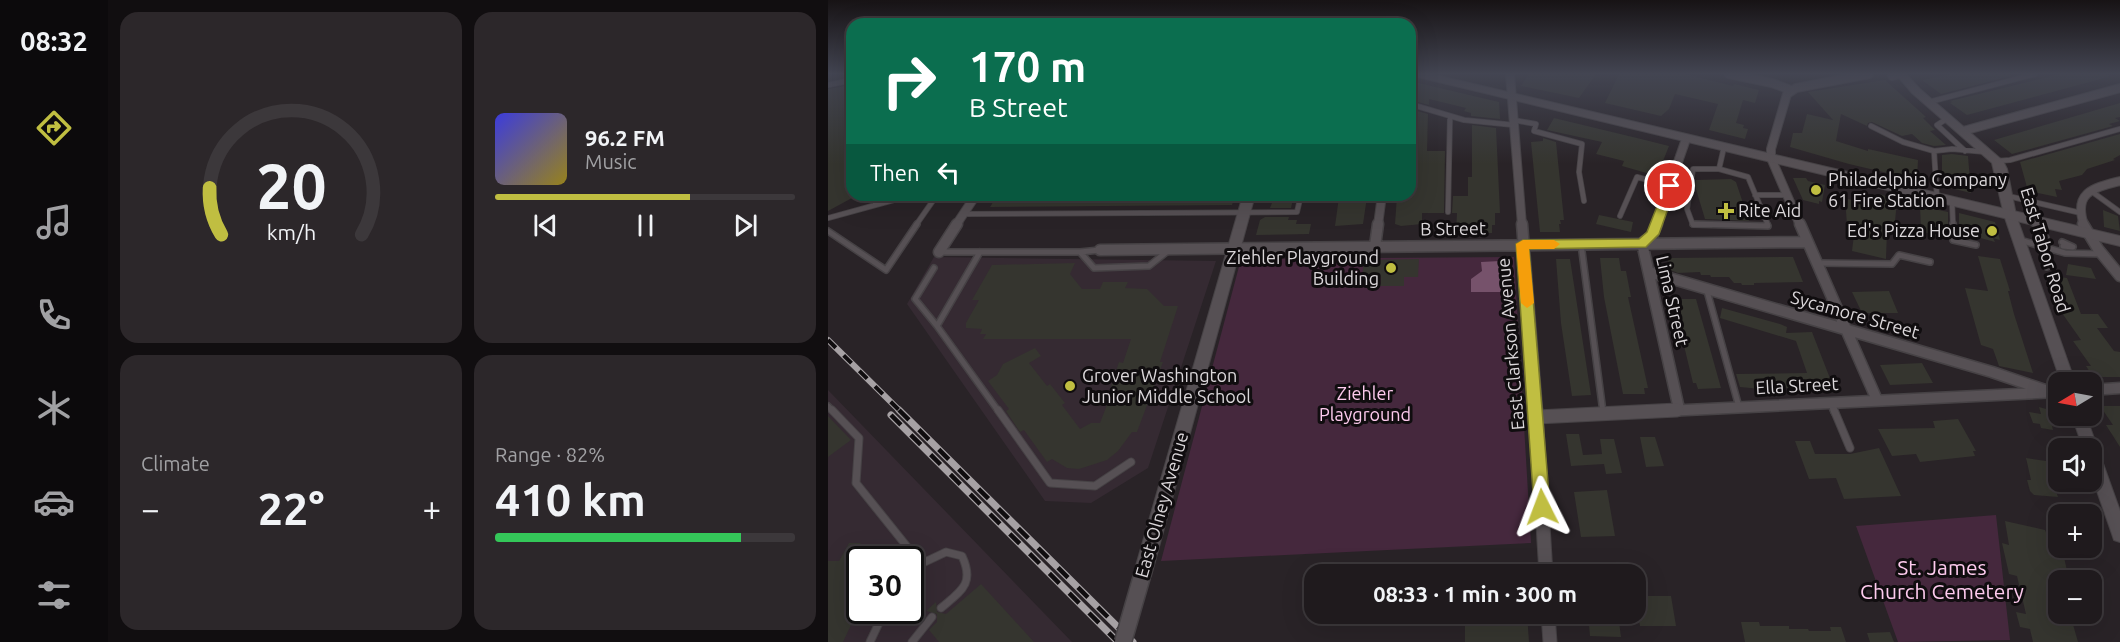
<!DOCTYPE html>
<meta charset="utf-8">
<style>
:root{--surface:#1f1a1d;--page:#2c272a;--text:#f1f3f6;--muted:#a1a1a4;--line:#3c383b;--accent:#c0be41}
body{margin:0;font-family:Ubuntu,sans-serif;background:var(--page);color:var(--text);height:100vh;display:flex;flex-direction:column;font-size:22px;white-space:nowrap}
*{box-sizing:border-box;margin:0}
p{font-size:20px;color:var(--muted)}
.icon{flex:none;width:33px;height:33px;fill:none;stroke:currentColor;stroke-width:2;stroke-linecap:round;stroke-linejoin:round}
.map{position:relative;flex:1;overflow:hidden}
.panel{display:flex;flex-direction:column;gap:12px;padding:12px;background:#110e10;width:720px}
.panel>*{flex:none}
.banner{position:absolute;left:18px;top:18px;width:570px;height:183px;border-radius:18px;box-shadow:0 6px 24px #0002,0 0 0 2px var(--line);background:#0b6e4f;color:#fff;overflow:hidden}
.needle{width:39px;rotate:260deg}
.controls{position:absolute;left:1220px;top:372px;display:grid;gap:12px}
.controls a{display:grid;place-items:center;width:54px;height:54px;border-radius:12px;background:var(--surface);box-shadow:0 6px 24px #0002,0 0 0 2px var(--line);font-size:30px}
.speed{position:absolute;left:18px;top:546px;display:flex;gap:12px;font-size:30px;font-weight:700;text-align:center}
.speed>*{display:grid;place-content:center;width:78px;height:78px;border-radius:50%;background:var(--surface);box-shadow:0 6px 24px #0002,0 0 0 2px var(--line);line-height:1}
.speed .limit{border:3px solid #111;border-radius:9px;background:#fff;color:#111}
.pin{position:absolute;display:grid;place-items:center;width:51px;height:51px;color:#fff;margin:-26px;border:3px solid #fff;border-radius:50%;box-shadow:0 2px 6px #0007}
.me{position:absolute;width:66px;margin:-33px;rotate:357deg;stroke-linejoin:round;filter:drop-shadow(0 0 4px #0008)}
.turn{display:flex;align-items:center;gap:21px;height:126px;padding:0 24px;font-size:27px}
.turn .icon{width:78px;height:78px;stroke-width:2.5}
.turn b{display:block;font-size:42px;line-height:51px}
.then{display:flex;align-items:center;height:57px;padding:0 24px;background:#0003;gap:12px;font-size:22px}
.big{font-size:45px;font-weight:700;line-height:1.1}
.panel .tile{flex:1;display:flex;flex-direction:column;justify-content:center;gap:9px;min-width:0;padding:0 21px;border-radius:18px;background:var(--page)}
.panel .dial{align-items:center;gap:0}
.dial svg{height:156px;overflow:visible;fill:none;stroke:var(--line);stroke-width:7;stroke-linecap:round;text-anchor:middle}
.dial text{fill:var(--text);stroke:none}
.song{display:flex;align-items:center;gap:18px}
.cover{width:72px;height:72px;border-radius:9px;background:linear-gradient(135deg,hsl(240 70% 55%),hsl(50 70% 35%))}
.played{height:6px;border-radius:3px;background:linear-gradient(90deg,var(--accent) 65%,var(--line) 65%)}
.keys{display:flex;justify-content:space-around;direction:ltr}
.heat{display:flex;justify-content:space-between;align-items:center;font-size:33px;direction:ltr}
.charge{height:9px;border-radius:4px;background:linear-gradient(90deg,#34c759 82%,var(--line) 0)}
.panel .tiles{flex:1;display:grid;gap:12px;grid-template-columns:repeat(2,1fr)}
.trip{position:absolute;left:476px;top:564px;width:342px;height:60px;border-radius:18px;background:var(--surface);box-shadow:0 6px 24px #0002,0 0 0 2px var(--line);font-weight:700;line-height:60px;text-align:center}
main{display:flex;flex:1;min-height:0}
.tabs{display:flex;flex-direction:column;width:108px;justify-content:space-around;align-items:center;background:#0c0a0c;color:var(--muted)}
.tabs .icon{width:42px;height:42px}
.tabs .on{color:var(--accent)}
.tabs b{font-size:27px;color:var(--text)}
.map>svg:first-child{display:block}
.built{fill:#352a32;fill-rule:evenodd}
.green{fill:#45283d}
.water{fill:#76526b}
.building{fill:#35352f}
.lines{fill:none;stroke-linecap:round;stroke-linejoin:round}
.service-far2-casing{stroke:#464245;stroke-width:6}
.service-far1-casing{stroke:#464245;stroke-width:8}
.service-casing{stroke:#464245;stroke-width:9}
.minor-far2-casing{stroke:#464245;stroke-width:10}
.minor-far1-casing{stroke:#464245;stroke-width:13}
.minor-casing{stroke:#464245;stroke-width:15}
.tertiary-casing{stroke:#464245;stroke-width:2}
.secondary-casing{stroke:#464245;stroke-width:2}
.service-far2{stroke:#565054;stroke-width:4.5}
.service-far1{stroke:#565054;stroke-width:5}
.service{stroke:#565054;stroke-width:7}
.minor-far2{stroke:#565054;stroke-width:8}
.minor-far1{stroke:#565054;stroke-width:10}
.minor{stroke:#565054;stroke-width:13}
.tertiary{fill:#565054;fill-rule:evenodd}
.secondary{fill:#565054;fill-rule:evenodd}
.rail-far1-casing{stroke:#a6a1a4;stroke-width:6}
.rail-casing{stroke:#a6a1a4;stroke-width:7}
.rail-far1{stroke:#100d0f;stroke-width:4;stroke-dasharray:11;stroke-linecap:butt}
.rail{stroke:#100d0f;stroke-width:4.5;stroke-dasharray:14;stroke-linecap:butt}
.tertiary-bridge-casing{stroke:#464245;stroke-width:19;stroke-linecap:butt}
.tertiary-bridge{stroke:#565054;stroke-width:16}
.route{fill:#c0be41;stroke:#7d7c2a;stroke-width:1.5}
.slow{fill:#f59e0b}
.poi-dot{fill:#c0be41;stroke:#100d0f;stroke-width:2}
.labels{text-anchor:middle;stroke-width:6;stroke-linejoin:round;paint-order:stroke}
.poi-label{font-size:18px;fill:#dbd7da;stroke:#100d0f;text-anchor:start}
.street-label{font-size:18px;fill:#dbd7da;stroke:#100d0f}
.park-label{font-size:18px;fill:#fecbee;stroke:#100d0f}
.near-park-label{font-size:21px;fill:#fecbee;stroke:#100d0f}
</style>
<main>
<nav class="tabs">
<b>08:32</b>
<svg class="icon on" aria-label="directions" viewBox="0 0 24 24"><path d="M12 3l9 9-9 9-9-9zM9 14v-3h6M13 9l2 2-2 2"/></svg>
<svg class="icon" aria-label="music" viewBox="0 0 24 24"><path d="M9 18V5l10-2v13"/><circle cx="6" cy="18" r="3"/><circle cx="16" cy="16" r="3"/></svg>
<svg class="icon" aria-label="phone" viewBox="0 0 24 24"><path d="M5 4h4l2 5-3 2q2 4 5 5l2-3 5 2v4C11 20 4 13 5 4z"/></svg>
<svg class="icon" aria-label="climate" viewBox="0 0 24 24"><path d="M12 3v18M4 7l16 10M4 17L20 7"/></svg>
<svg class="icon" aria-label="car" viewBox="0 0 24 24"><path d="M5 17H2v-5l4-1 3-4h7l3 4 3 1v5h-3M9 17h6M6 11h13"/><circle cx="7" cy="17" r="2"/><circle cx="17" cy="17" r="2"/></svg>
<svg class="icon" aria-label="filters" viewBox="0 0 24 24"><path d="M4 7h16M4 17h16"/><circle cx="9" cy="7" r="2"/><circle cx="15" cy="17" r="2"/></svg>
</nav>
<section class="panel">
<div class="tiles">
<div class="tile dial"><svg viewBox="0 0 100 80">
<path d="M14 69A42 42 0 1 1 86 69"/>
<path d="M14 69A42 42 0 0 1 8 45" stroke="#c0be41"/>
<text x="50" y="56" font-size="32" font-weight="700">20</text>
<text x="50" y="72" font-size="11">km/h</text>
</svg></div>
<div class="tile">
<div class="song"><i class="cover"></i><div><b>96.2 FM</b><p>Music</p></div></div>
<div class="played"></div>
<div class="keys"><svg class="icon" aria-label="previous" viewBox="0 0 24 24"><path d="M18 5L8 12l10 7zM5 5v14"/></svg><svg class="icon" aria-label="pause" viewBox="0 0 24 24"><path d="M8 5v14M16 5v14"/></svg><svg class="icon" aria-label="next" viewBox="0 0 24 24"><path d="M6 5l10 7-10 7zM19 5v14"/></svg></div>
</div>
<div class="tile"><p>Climate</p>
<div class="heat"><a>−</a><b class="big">22°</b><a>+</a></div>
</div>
<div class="tile"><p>Range · 82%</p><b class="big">410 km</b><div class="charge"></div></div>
</div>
</section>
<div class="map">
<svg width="1292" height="642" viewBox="0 0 1292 642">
<rect width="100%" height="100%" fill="#292327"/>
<path class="built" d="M106 257 388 261 320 468 263 503 217 501 79 304Z
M0 390 244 642H0ZM32 560H82V610H32Z"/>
<path class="green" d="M686 257 703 543 333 561 413 259Z
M1168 515 1182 640 1070 642 1028 526Z"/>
<path class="water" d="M672 261 674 292H643V279L654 271 653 262Z"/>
<path class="building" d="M701 74H768L751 98 693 86Z
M791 74H857L905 86 906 84 931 90 927 103 915 100 908 123 916 125 915 128 920 129 917 139 881 130 890 104 847 94 841 109 833 116 777 103Z
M1124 74H1181L1183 76 1113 94 1094 80Z
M1232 74H1280V77L1139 115 1122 103 1124 102 1122 101Z
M1057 80 1098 117 1095 118 1107 130 1102 131 1118 145 1106 146 1094 143 1084 134 1074 136 1044 122 1040 123 1039 126 1013 114 1008 141 1040 151V149L1090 160 1089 180 1021 164 962 147 965 133H974L979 114 1005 120 980 92Z
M582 81 671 102 672 119 643 116V113L636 111 638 108 601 99V105L582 100Z
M24 85V198L0 211V89Z
M1292 103V117L1287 118 1292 121 1281 124 1285 126 1184 154 1166 140Z
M582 109 600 114 599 151H617L616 213H594V224L573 226 567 224 569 196 582 195Z
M726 118 813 139 841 146 829 176 794 166 796 161 768 154 774 142 719 130Z
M644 125 668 128 672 213H667V225H664V233H628L629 213H624L625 196H640V177H644Z
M1292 134V155L1285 159 1287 160 1259 169 1254 175 1231 181 1234 190 1227 189 1229 197 1200 191 1192 162Z
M715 138 728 142 736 220H732L733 224H731L732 232H712L703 142 715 141Z
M1124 154 1140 156 1143 193 1114 186V155Z
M965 178H978L980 181 997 185 994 202 991 201V204L975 200Z
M903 179 908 182 921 221 877 219 867 186 868 180Z
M1052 194 1069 200 1066 232 1059 230 1058 259 1024 251 1027 227 1019 225 1018 211 1020 199 1050 206Z
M407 195 404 205 162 207 169 196Z
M447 195H466L463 208H442Z
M519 195 539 197 535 224 507 226 511 197Z
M1092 206 1120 212V227L1111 225V237L1093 231Z
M1275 210 1290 216 1292 231 1276 227Z
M1131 213 1167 222 1172 240 1165 238 1167 242 1131 232Z
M771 215 805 222 803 232 768 224Z
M437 217H461L460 220H469L468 224H483L481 234 428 235 432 220Z
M1150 256 1172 259 1182 291H1180L1186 314 1205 373 1171 366 1165 349 1153 345 1137 288 1160 291Z
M965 257 975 282 926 283V285H914L913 283H906L901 277H883L882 275H873L872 272 850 273 842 270 840 260V258Z
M772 258H791L793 271H798L803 297H800L820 388H816L817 394H795L776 297Z
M591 259 590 277H576V286H552L553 277H534L536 260Z
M728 259H742L763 395 744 396 733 323Z
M247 263 242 274 254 289H272L275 282H300L297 288 319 289 336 306H350L332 362H335L309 432H304L290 451 279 460 251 469 239 468 224 459 219 462 196 430 192 432 178 411 181 409 160 381 169 375 175 364 207 348 213 356 201 363 219 386 222 384 237 403 234 405 252 429 263 423H272L285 389H282L291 362 295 363 303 339H155L158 334H152L154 329 138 328V323L151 300H144L164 265Z
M1240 264 1263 268 1268 279 1238 275Z
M1218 275 1239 278 1253 314H1270L1280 328H1269L1286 351 1292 352V377H1265L1258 366H1263L1245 341 1253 340 1229 306Z
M1061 291 1070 313H1034L1024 292Z
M848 299H868L893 388 870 389 868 383H865L845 300Z
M894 308 952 324 959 327 958 333 984 332 1005 386 933 389 912 387 908 374 979 373 968 341 892 318Z
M1094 363 1105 383 1062 385 1052 365Z
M1272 406H1292V447L1278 425H1285Z
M1211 407 1222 410 1228 427 1224 426 1225 430 1213 428 1212 424 1205 423 1201 412 1213 414Z
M0 416 23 440 0 457Z
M1130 419 1148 451H1145L1147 456 1092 462 1088 454 1064 456 1050 429 1107 428 1105 421Z
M738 434H751L755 455 774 454 772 439H786L794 473 778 474 776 464 743 466Z
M812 437H827L836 466 818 467Z
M967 441H982L987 454H1022L1051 448 1073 496 1016 499 1008 478 981 479Z
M1198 458 1218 461 1230 497 1206 495 1202 491 1199 480H1203Z
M779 490 787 536 753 537 746 492Z
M1177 521 1217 530 1223 544 1234 548 1241 580H1230V614H1242L1250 642H1205L1202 629 1192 627 1188 612 1198 614 1189 576 1181 574 1174 543 1181 545Z
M21 543H33L23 561H32V606L15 642H0V561H11Z
M153 584 206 642H111L101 630 109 622V614L98 611 108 602 109 612 118 614Z
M807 596H843L848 626H812Z
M637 614H699L701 642H637Z
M760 614H790L793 637 762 636Z
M913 622H931L932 626H961V629H980L981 631H1003L1002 627H1013L1018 642H917Z
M1062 632 1066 642H1042L1039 633Z"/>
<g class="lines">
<defs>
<path id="service-far2" d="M0 85 24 80
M1101 102 1207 74
M582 104 636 120 686 125
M1120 118 1109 125 1137 151
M685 120 708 124 706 131 754 144 751 172 756 201
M1043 126 1075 142 1106 151 1124 149 1158 152
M1106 151 1109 198
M1169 161 1182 160 1292 129
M891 169 896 147
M1263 191 1292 212
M927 195H959
M1180 196 1253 213
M1124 201 1125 225
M47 205 48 195
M620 212 622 116
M135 214 469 212 473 195
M792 216 809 177 842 186
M0 218 84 195
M1207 221V225
M88 225 109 195
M884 225H865L859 209 865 169H891L920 177 940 225"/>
<path id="service-far1" d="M865 224 940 226 939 224
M1125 224V240L1148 245
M1207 224 1219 267
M0 231 58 270 89 224
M1218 238H1210L1218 242
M1192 240 1237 253 1274 254
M1234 242 1245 247 1235 246
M753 244 775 412
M272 250 252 252 266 268 321 266 341 250
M112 252H252
M991 263 1064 264 1071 255 1102 262
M106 268 87 299 109 326 152 252
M879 291 911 407
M109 326 171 412
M1003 404 1006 412
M0 406 6 412"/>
<path id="service" d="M4 410 31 438 28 483 85 554 82 560
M170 410 222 483 267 486 303 462
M1006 410 1022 448
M82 569 118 552 134 556C147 584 133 591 113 608
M42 642 57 610
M84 642 104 617"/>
<path id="minor-far2" d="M682 74 694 225
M901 74 944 83 963 90
M1064 76 1071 74
M1135 131 1292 88
M128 225 148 195
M550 225 554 195
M828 225 858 139
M972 225 943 158V149L959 94 968 88 1041 74
M1256 225C1245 192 1265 188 1292 181"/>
<path id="minor-far1" d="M694 224 709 412
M972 224 1049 400
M1255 224 1270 249 1292 276
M814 243 851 409
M814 243 824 236 829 224
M547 246 550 224
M272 250 979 242
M111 252 129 224
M821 272 1164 372 1217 390
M1263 390 1292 388
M817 412 1230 392"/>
<path id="minor" d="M708 410 718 574
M709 417 849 410
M720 614 722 642"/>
<path id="tertiary" d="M1068 74H1078L1092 89 1175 161 1179 169 1188 215 1247 382H1233L1176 215 1164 163 1084 93Z
M415 195H427L323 576 320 582 314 585 308 582 305 576Z
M1244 416H1258L1292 511V542L1286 540 1284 534 1263 474V448H1255Z"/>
<path id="secondary" d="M585 74H603L1292 236V246L590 77Z"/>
</defs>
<use href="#service-far2" class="service-far2-casing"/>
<use href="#service-far1" class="service-far1-casing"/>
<use href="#service" class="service-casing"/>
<use href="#minor-far2" class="minor-far2-casing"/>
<use href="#minor-far1" class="minor-far1-casing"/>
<use href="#minor" class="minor-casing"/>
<use href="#tertiary" class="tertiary-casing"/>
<use href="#secondary" class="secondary-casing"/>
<use href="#service-far2" class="service-far2"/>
<use href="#service-far1" class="service-far1"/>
<use href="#service" class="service"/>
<use href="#minor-far2" class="minor-far2"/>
<use href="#minor-far1" class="minor-far1"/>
<use href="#minor" class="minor"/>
<use href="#tertiary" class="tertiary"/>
<use href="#secondary" class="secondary"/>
<defs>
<path id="rail-far1" d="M0 340 73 412"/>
<path id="rail" d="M71 410 305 642
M63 415 290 642"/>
</defs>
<use href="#rail-far1" class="rail-far1-casing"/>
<use href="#rail" class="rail-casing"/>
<use href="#rail-far1" class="rail-far1"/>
<use href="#rail" class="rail"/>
<defs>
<path id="tertiary-bridge" d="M295 642 314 576"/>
</defs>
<use href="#tertiary-bridge" class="tertiary-bridge-casing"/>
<use href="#tertiary-bridge" class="tertiary-bridge"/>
</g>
<linearGradient id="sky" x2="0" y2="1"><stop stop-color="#171315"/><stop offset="0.45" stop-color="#434552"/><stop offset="1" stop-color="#434552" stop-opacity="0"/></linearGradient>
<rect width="1292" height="164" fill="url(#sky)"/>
<path class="route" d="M842 183 848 186 831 234 818 247 701 249 722 507 720 512 714 515 708 512 706 507 688 244 695 240 811 239 819 232 837 186Z"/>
<path class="slow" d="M695 240H726L732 244 726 249H701L706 303 699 308 693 303 688 244Z"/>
<g class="poi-dot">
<circle cx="988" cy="190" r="6"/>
<path d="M895 202h6v6h6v6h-6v6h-6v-6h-6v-6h6z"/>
<circle cx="1164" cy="231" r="6"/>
<circle cx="563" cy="268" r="6"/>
<circle cx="242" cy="386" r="6"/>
</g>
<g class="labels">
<g class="poi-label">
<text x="1000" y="186">Philadelphia Company<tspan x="1000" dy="21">61 Fire Station</tspan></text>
<text x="910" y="217">Rite Aid</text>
<text x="1152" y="237" text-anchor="end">Ed's Pizza House</text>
<text x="551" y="264" text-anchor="end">Ziehler Playground<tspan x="551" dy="21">Building</tspan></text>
<text x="254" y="382">Grover Washington<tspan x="254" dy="21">Junior Middle School</tspan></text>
</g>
<g class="street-label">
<text transform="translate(625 229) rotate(-1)" y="6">B Street</text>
<text transform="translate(1217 250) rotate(73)" y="6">East Tabor Road</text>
<text transform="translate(844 301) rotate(77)" y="6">Lima Street</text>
<text transform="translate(1027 315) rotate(16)" y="6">Sycamore Street</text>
<text transform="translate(683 344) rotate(-95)" y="6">East Clarkson Avenue</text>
<text transform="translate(969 386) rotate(-3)" y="6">Ella Street</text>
<text transform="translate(334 505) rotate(-74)" y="6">East Olney Avenue</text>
</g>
<g class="park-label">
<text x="537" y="400">Ziehler<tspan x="537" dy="21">Playground</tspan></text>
</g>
<g class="near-park-label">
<text x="1114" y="575">St. James<tspan x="1114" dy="24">Church Cemetery</tspan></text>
</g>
</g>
</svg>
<div class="controls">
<a><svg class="needle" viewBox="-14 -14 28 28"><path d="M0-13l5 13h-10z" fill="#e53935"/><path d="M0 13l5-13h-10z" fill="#a1a1a4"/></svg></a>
<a><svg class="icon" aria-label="sound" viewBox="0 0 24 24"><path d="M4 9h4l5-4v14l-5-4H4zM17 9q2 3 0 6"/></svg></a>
<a>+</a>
<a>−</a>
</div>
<div class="speed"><div class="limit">30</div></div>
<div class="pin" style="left:842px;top:186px;background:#d93025"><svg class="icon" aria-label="arrive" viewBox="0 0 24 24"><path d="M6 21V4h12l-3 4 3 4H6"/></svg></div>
<svg class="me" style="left:714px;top:507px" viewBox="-20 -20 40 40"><path d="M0-17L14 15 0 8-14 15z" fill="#c0be41" stroke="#fff" stroke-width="4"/></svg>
<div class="trip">08:33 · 1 min · 300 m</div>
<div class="banner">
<div class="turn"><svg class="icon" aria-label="right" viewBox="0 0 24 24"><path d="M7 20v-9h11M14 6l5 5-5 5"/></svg><div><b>170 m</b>B Street</div></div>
<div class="then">Then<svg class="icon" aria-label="left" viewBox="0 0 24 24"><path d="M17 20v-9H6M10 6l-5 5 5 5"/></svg></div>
</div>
</div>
</main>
